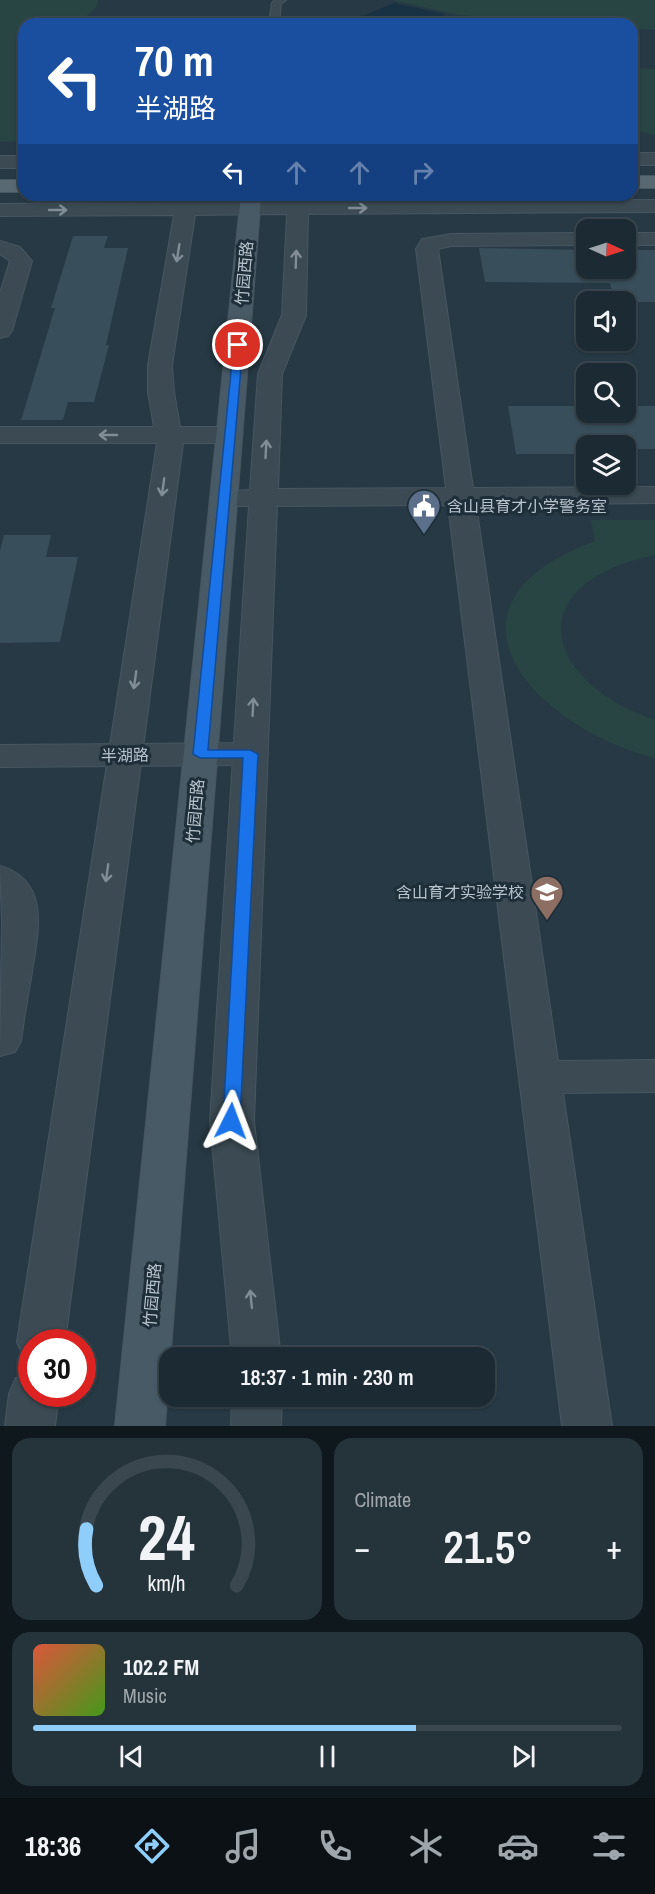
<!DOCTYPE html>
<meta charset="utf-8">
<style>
:root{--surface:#1c2b33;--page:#25333b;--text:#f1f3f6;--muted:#a0a7ac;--line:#3a474e;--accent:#8fcdfb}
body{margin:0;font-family:"Archivo Narrow","Noto Sans SC",sans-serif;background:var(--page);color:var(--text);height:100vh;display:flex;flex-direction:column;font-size:22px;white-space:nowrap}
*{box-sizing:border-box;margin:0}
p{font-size:20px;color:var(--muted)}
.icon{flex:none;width:33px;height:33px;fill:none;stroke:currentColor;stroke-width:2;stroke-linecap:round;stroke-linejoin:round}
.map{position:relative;height:1426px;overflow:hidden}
.drawer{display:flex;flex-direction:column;gap:12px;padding:12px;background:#0f181c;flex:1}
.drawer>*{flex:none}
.banner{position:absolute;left:18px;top:18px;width:620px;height:183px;border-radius:18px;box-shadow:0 2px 4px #0004,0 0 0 2px var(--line);background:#1a4fa0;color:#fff;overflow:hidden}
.needle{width:39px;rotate:93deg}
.controls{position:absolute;left:576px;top:219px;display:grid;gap:12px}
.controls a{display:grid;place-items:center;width:60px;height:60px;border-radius:12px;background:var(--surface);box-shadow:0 2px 4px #0004,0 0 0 2px var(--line);font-size:30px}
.speed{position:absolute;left:18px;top:1329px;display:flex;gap:12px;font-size:30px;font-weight:700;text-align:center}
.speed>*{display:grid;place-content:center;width:78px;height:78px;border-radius:50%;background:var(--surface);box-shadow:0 2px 4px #0004,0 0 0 2px var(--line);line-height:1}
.speed .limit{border:9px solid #d22;background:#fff;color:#111}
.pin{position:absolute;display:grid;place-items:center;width:51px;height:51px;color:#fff;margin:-26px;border:3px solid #fff;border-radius:50%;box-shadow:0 2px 6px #0007}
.me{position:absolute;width:66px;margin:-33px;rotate:3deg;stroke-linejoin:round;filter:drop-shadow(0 0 4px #0008)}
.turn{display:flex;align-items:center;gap:21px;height:126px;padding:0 18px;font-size:27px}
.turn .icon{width:78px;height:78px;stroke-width:2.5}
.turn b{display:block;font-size:42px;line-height:51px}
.lanes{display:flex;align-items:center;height:57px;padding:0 18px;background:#0003;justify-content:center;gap:30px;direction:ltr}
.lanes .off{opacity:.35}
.big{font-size:45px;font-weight:600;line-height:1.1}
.drawer .widget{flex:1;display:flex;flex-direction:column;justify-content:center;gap:9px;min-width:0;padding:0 21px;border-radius:18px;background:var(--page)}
.drawer .dial{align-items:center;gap:0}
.dial svg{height:156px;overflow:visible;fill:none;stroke:var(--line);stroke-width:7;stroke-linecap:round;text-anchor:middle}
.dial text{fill:var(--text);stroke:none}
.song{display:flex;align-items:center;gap:18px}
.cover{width:72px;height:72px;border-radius:9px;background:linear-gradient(135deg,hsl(10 70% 55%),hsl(100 70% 35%))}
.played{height:6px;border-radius:3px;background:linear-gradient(90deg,var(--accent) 65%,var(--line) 65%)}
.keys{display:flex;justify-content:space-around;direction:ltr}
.heat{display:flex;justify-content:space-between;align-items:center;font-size:33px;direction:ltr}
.drawer .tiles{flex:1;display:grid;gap:12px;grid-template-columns:1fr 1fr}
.widget:last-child{grid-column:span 2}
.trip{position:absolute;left:159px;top:1347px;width:336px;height:60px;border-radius:18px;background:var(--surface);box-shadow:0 2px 4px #0004,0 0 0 2px var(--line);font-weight:600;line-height:60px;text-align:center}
.tab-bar{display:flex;height:96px;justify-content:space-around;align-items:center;background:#0b1114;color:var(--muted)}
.tab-bar .icon{width:42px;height:42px}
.tab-bar .current{color:var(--accent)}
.tab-bar b{font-size:27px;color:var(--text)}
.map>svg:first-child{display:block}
.green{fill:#284543}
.water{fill:#183243}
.building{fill:#384e5a}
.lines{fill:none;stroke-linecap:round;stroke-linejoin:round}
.service-casing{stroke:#475660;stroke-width:2}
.minor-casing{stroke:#475660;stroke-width:2}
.tertiary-casing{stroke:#475660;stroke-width:2}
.secondary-casing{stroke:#475660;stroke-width:2}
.primary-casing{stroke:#475660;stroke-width:2}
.service{fill:#3b4a53;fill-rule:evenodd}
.minor{fill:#3b4a53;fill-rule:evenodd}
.tertiary{fill:#3b4a53;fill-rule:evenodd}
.secondary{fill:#495a67;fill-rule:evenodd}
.primary{fill:#596973;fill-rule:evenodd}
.oneway{stroke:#808d96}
.route{fill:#1a73e8;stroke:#114b97;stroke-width:1.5}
.labels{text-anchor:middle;stroke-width:6;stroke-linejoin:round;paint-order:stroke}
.street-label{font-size:16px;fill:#b8c4cd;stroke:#1f2f39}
.poi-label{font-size:16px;fill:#b8c4cd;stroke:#1f2f39;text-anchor:start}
</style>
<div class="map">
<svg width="655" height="1426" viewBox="0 0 655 1426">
<rect width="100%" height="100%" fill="#263944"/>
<path class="green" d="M0 0H98L97 6 79 24H24V141L0 142Z
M392 0H655V30L632 29V24H572L459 15Z
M632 68 655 69V135L632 129Z
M591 520H655V555C519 583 541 681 655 720V758C533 727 422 605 595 541Z"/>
<path class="water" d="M394 3 445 14 435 24H344Z"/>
<path class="building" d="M73 236H108L104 248H128L106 345H109L94 402H68L63 420H21L55 308H51Z
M479 248 586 250V268H626V250H655V302H615L610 283 485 282Z
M508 406H586V412H626V406H655V449H626V446H586V454H516Z
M4 535H51L46 557H78L60 642 0 643V551Z"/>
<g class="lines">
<defs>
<path id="service" d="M275 0H286L281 4 279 24H269L272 3Z"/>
<path id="minor" d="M632 153H655V165H632Z
M0 156H24V168H0Z
M178 195H198L197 203 288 202V195H308V202L655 200V212L308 214 306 315 282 374 278 489 446 488 416 249 422 239 451 234 586 233V245L451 246 438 249 473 488 655 487V503L476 505 558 1061 655 1060V1092L563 1093 612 1426H562L448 505 277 506 254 1121 281 1358H232L210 1121 249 506H224L214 504 210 498 214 492 250 490 258 374 282 315 287 214 195 215 172 365 174 392 180 427H230L239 429 243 435 239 441 230 443H183L65 1342H32V1360L24 1357 17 1342 157 443H0V427H154L148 392V365L174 215 0 216V204L177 203Z
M626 233H655V245H626Z
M0 241 20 247 32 261 12 331 8 336 0 338V293L10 261 0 254Z
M0 866C51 881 38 932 32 972 28 995 24 1018 21 1041L15 1052 0 1056 2 921Z
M32 1372V1394H59L55 1426H5L9 1394 16 1378Z
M232 1396H282L281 1426H231Z"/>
<path id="tertiary" d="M251 743 263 747 268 754 263 761 251 765 0 767V745Z"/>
<path id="secondary" d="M241 195H261L165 1426H115Z"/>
<path id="primary" d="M632 176H655V188H632Z
M0 180H24V192H0Z"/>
</defs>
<use href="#service" class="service-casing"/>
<use href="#minor" class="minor-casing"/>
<use href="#tertiary" class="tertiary-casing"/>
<use href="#secondary" class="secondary-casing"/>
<use href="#primary" class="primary-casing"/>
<use href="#service" class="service"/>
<use href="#minor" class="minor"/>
<use href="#tertiary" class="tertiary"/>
<use href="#secondary" class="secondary"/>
<use href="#primary" class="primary"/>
</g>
<defs><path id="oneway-shaft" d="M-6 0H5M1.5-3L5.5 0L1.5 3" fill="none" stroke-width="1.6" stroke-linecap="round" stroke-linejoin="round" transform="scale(1.5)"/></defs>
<g class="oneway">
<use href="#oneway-shaft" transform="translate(358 208)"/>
<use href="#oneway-shaft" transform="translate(58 210)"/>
<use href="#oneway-shaft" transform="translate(178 253) rotate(99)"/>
<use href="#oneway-shaft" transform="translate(296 259) rotate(-88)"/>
<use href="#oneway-shaft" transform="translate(108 435) rotate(-180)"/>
<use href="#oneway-shaft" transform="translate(266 449) rotate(-87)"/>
<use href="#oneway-shaft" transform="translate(163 487) rotate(98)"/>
<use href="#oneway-shaft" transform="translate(135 680) rotate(98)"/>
<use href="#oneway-shaft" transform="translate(253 707) rotate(-87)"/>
<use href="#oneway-shaft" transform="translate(107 873) rotate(98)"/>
<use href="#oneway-shaft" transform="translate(251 1299) rotate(-96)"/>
</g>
<path class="route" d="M234 342 243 345 208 750H250L258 754 240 1121 238 1126 231 1128 225 1126 223 1121 243 758H200L193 754Z"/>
<defs>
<symbol id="civic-pin" viewBox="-11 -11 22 30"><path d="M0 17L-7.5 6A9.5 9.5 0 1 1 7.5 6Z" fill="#5c6f8a" stroke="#1f2f39"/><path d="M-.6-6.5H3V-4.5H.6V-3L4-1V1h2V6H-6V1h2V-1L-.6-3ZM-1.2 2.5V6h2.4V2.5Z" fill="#fff"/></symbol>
<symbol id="school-pin" viewBox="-11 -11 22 30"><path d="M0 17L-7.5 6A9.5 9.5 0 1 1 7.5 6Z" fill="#8d6e63" stroke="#1f2f39"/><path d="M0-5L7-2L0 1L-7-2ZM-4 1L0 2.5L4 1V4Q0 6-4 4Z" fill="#fff"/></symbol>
</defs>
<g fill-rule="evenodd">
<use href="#civic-pin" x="405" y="487" width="38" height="52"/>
<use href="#school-pin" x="528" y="873" width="38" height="52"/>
</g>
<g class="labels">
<g class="street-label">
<text transform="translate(244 273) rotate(-85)" y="6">竹园西路</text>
<text transform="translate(125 755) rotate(-1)" y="6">半湖路</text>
<text transform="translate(195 811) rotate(-85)" y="6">竹园西路</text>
<text transform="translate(152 1295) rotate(-85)" y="6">竹园西路</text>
</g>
<g class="poi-label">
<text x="447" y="512">含山县育才小学警务室</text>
<text x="524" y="898" text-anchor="end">含山育才实验学校</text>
</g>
</g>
</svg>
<div class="controls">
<a><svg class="needle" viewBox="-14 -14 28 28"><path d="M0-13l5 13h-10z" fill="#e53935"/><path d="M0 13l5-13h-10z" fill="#a0a7ac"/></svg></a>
<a><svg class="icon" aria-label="sound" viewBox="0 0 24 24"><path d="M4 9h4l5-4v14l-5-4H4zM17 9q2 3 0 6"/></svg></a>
<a><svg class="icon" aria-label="search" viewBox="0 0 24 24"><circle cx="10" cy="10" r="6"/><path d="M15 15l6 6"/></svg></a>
<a><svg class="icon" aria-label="layers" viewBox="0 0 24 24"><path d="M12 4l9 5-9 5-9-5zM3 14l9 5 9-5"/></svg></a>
</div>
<div class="speed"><div class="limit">30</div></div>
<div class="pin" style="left:238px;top:345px;background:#d93025"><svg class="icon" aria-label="arrive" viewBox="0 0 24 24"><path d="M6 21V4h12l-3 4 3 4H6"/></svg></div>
<svg class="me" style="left:231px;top:1121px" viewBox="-20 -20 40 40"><path d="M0-17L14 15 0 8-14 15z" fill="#1a73e8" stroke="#fff" stroke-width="4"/></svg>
<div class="trip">18:37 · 1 min · 230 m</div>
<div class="banner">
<div class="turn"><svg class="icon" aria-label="left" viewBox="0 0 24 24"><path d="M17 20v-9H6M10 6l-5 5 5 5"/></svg><div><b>70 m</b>半湖路</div></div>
<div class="lanes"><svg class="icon" aria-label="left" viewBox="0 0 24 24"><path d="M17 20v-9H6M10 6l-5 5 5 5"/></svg><svg class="icon off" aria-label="ahead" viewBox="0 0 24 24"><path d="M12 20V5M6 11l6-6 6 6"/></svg><svg class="icon off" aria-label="ahead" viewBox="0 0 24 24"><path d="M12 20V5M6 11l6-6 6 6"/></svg><svg class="icon off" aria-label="right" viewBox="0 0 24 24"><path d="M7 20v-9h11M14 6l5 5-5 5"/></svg></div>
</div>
</div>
<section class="drawer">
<div class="tiles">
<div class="widget dial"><svg viewBox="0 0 100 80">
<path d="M14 69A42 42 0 1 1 86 69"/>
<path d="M14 69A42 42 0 0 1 9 40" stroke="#8fcdfb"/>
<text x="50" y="56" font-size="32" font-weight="700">24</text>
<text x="50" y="72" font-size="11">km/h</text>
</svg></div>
<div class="widget"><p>Climate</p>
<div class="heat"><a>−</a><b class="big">21.5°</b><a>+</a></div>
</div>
<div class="widget">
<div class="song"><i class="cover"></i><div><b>102.2 FM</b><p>Music</p></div></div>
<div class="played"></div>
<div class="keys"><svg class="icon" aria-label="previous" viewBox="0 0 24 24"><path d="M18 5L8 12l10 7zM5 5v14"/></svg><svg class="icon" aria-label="pause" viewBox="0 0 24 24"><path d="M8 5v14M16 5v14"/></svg><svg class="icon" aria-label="next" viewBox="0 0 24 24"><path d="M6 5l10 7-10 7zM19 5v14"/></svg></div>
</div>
</div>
</section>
<nav class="tab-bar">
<b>18:36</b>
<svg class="icon current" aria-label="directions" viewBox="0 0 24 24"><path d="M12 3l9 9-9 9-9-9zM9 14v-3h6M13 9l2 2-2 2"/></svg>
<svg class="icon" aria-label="music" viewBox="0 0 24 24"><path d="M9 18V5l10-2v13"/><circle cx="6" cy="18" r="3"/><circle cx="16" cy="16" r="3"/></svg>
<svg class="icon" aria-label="phone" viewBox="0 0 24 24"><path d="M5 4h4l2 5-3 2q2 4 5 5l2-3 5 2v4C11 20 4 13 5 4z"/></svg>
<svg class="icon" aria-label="climate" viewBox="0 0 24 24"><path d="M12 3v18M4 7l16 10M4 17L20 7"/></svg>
<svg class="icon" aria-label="car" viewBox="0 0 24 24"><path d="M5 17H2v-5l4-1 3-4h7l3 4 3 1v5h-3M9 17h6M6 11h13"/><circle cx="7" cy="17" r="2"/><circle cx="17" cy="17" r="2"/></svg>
<svg class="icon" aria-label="filters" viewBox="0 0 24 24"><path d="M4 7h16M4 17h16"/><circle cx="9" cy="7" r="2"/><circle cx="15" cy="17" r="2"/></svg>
</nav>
